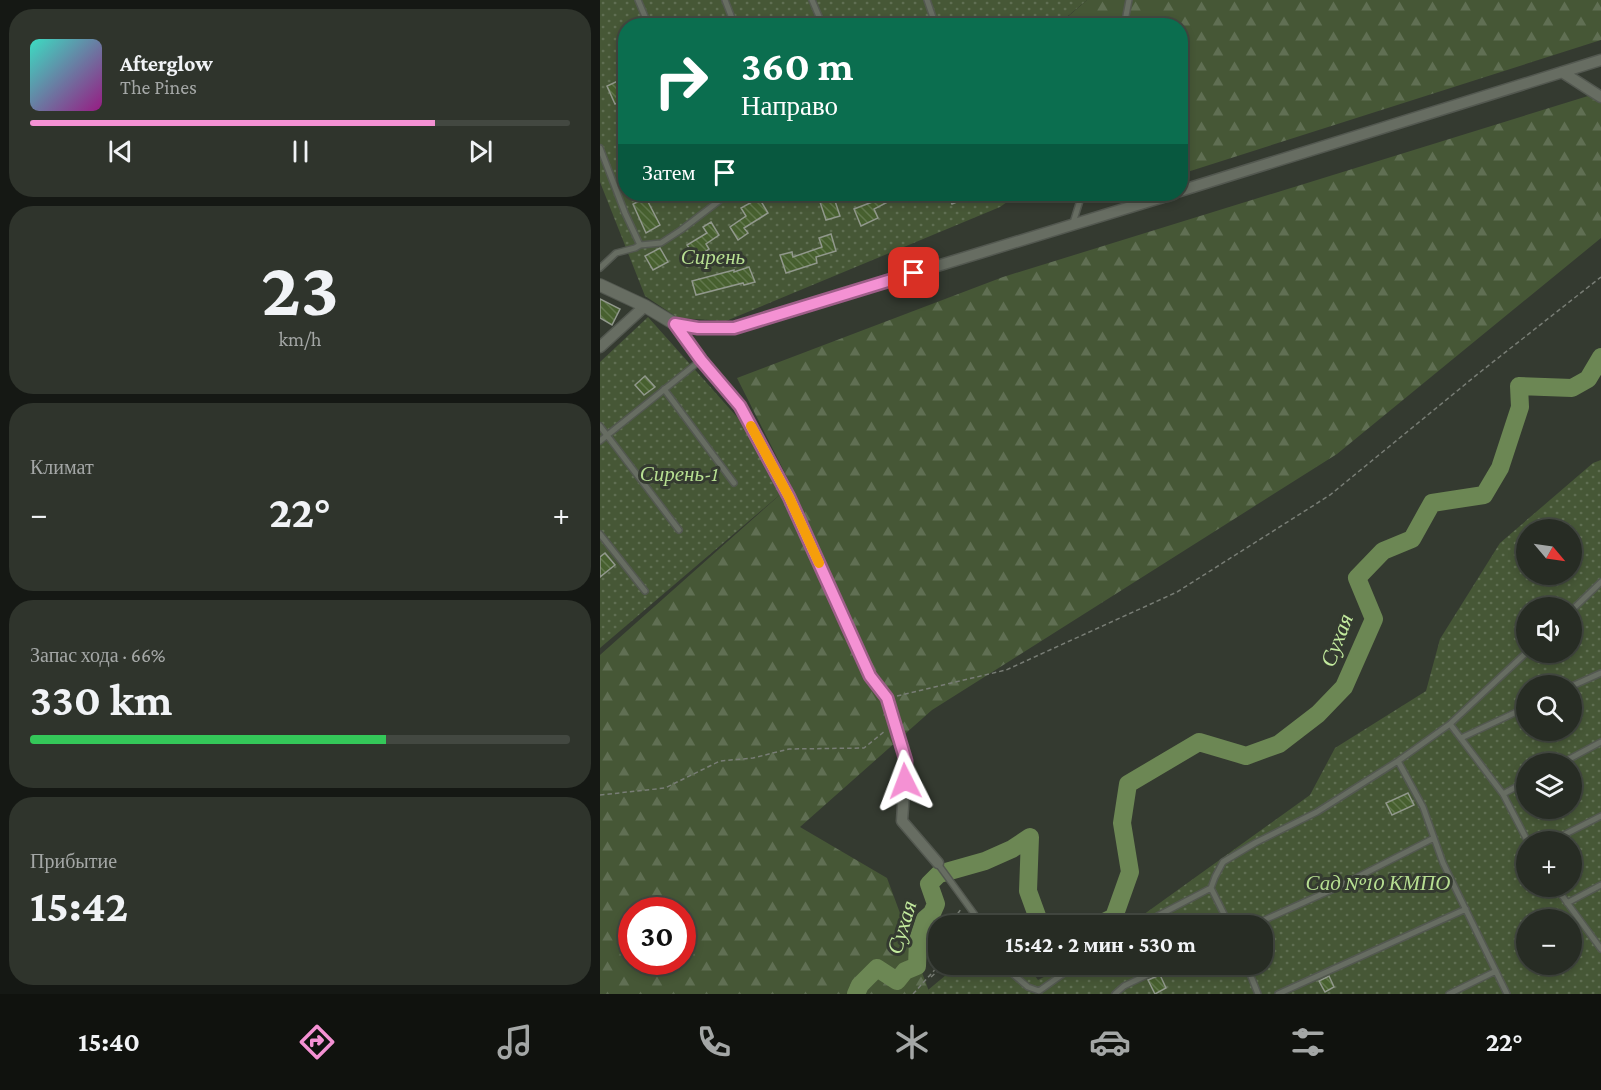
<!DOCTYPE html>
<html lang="ru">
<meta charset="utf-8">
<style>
:root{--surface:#272c24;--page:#2f342c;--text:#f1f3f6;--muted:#a4a7a6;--line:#434841;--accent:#f491d3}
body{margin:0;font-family:"Crimson Pro",serif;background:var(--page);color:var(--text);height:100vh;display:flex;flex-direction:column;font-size:22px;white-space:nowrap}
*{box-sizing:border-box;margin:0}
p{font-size:20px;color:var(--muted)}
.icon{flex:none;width:33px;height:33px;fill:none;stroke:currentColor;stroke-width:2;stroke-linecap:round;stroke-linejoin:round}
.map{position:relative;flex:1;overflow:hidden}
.side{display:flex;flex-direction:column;gap:9px;padding:9px;background:#151814;width:600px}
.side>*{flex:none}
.hud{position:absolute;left:18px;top:18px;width:570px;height:183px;border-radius:24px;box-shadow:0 3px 9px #0003,0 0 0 2px var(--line);background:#0b6e4f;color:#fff;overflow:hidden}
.needle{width:39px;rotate:119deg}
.buttons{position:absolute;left:916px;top:519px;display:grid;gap:12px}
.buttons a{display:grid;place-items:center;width:66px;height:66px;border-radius:50%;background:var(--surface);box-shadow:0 3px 9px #0003,0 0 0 2px var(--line);font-size:30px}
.speed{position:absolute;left:18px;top:897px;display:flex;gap:12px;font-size:30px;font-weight:700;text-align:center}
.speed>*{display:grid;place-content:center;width:78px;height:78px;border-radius:50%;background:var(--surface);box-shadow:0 3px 9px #0003,0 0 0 2px var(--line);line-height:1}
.speed .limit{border:9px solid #d22;background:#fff;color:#111}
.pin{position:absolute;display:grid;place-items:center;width:51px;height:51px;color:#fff;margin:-26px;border-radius:12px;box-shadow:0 3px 9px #0006}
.me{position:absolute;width:66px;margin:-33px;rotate:357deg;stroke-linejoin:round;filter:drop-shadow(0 0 4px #0008)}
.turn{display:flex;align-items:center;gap:21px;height:126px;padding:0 24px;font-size:27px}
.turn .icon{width:78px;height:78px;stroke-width:2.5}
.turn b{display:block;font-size:42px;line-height:51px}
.then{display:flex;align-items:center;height:57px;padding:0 24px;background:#0003;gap:12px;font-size:22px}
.big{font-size:45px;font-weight:700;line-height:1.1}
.side .card{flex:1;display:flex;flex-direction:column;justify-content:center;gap:9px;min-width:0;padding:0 21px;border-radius:24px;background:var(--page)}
.side .dial{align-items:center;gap:0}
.dial b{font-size:78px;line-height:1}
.song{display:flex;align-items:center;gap:18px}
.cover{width:72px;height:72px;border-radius:9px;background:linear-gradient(135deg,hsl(170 70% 55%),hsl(310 70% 35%))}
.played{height:6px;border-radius:3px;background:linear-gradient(90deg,var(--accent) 75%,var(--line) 75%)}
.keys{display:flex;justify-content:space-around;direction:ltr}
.heat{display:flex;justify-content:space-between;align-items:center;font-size:33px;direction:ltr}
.charge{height:9px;border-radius:4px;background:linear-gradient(90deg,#34c759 66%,var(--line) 0)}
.trip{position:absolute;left:328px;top:915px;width:345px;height:60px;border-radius:24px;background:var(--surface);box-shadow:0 3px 9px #0003,0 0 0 2px var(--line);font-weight:700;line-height:60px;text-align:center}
.tab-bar{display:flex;height:96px;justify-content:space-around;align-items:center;background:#10120e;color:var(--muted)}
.tab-bar .icon{width:42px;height:42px}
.tab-bar .selected{color:var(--accent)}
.tab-bar b{font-size:27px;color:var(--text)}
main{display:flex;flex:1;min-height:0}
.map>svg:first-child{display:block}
.grass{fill:url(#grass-dots);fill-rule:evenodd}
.forest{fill:url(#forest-firs);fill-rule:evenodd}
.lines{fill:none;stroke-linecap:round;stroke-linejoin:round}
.river{stroke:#6c8754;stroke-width:18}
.building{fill:url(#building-back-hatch);stroke:#91988c;stroke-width:1.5}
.service-casing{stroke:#535850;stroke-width:8}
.minor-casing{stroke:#535850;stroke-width:13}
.tertiary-casing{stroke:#535850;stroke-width:14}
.path{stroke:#787d75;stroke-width:1.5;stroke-dasharray:4.5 3;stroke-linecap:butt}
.service{stroke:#676d62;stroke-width:5}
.minor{stroke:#676d62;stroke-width:10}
.tertiary{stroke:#676d62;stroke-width:12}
.route-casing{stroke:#9f5e89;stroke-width:15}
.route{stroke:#f491d3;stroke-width:10}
.slow{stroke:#f59e0b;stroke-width:10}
.labels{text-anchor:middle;stroke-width:6;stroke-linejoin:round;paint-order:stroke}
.park-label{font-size:21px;font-style:italic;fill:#b7df92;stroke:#343a30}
.water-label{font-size:22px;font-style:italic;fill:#c3eb9e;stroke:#343a30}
</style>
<main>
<section class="side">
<div class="card">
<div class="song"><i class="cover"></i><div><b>Afterglow</b><p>The Pines</p></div></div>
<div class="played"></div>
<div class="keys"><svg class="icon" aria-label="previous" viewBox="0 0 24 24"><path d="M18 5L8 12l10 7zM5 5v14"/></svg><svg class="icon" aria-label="pause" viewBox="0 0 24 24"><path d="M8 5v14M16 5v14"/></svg><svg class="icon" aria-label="next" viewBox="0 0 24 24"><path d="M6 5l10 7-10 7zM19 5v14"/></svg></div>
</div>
<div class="card dial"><b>23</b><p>km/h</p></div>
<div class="card"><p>Климат</p>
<div class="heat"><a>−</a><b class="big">22°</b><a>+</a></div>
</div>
<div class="card"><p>Запас хода · 66%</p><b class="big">330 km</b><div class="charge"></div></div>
<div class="card"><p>Прибытие</p><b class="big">15:42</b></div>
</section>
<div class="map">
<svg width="1001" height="994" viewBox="0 0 1001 994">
<defs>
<pattern id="grass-dots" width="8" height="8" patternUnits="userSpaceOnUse" patternTransform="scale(1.5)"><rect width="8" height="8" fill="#465736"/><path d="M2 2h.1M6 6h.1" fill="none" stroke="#606f53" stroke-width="1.8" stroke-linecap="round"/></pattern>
<pattern id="forest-firs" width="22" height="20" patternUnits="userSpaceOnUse" patternTransform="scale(1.5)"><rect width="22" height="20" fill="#465736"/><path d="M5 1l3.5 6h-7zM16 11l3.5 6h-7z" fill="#606f53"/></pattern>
<pattern id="building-back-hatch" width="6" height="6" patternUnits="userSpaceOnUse" patternTransform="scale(1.5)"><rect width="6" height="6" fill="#47602f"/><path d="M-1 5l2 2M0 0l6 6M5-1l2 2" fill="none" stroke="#61774d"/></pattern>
</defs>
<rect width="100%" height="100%" fill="#343a30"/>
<path class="grass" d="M0 0H487L457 25 26 26V194H418L400 207 126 321 78 318 45 296 0 182Z
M48 317 138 418 183 492 0 648V362Z
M1001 460V994H330L328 990 358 965H427L438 980 467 965 663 964V926L529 925 710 795 735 748 826 691 840 639 900 543 993 463ZM927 530H972V574H927ZM927 608H972V652H927ZM927 686H972V730H927ZM927 764H972V808H927ZM927 842H972V886H927ZM927 920H972V964H927Z"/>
<path class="forest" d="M487 0H1001V40L581 174 580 26H457Z
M1001 92V238L737 454 332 710 200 827 287 878 330 994H0V655L183 492 192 487 137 378 403 277ZM32 910H82V962H32Z"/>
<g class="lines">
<path class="river" d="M496 926 514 917 530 872 522 823 528 784 599 742 646 756 679 744 718 714 744 687 774 619 757 578 783 551 812 539 832 503 884 495 900 468 920 407 919 386 972 388 988 379 1001 357
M256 994 260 985 277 968 297 981 305 971 317 966 318 940 325 919 332 913 336 904 329 884 339 874 385 861 412 849 430 837 428 891 440 924 444 926"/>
</g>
<path class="building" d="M20 80 26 91V99L15 104 7 86Z
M277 194H303L274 209 278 218 261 226 254 209 280 199Z
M347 194H376L352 204Z
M46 198 60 225 46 233 33 204Z
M159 198 168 213 144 228 148 233 138 240 130 227 146 216 141 208Z
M234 198 240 216 226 220 220 202Z
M111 222 119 235 106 244 109 249 96 258 87 245 107 233 103 227Z
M231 234 236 251 216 257 217 263 186 273 180 255 192 252 193 257 222 247 219 238Z
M60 248 68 262 53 270 45 256Z
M149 267 155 282 144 285 143 283 96 295 92 281 134 270V272Z
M0 299 20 309 12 325 0 318Z
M45 376 55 387 44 395 35 385Z
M5 553 15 565 0 577V557Z
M808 793 814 805 792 815 786 803Z
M560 975 566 988 555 994 548 980Z
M729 976 734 987 725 992 719 981Z"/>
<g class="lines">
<defs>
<path id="service" d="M38 0 49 26
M125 0 135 26
M212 0 223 26
M327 0 336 26
M524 26 529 0
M0 148 25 213 40 245 61 243 81 230 128 194
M247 194H249
M473 223 482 194
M0 268 16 253 35 248 40 245
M64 389 134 483
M0 426 79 530
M0 441 101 360
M0 534 45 591
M972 610 1001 582
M972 686 1001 673
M850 724 903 794 928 842
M861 738 927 707
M798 761 823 807 843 863 907 994
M960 764 1001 742
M903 794 927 781
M950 842 1001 816
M338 864 383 926
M955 886 1001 949
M611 888 630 926
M967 903 1001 885
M538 926 611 888 615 877 623 862 655 843 717 812 798 761 850 724 927 652
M651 926 738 887 834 838
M401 964 428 987 439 991 477 964
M646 964 658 994
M515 994 524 986 570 964
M678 994 866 909
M849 994 896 971"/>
<path id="minor" d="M962 72 1001 97
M580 191 1001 60
M75 324 101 360 140 407 189 497 270 676 287 698 306 761 302 821 338 863
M75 324 98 328H134L573 194
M0 347 45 306"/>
<path id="tertiary" d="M0 285 45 306 75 324"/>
</defs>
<use href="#service" class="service-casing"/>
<use href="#minor" class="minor-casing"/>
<use href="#tertiary" class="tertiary-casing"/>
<path class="path" d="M297 696 406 670 577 592 730 495 879 373 1001 277
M0 795 65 788 120 761 153 758 189 749 264 748 285 731
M349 926 361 909
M331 977 346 964
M313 994 340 964"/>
<use href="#service" class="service"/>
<use href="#minor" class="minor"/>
<use href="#tertiary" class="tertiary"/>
</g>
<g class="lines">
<defs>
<path id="route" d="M305 781 306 761 287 698 270 676 189 497 140 406 101 360 75 324 98 328H134L314 273"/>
</defs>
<use href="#route" class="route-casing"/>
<use href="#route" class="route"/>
<path class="slow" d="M151 426 189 497 219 563"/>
</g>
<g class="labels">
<g class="park-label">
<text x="113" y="264">Сирень</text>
<text x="79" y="481">Сирень-1</text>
<text x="778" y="890">Сад №10 КМПО</text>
</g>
<g class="water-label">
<text transform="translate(736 640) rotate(-69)" y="8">Сухая</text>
<text transform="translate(301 927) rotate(-73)" y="8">Сухая</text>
</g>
</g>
</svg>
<div class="buttons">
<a><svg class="needle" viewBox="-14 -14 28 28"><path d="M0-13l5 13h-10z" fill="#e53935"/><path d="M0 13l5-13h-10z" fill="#a4a7a6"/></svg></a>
<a><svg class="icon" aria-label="sound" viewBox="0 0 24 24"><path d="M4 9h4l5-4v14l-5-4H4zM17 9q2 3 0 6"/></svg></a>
<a><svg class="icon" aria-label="search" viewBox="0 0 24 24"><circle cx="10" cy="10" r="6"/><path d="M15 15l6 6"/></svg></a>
<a><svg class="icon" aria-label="layers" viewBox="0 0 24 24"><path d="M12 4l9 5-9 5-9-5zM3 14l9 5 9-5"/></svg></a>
<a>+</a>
<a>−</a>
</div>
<div class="speed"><div class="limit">30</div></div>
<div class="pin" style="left:314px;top:273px;background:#d93025"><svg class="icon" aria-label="arrive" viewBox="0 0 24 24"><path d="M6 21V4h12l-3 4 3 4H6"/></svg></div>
<svg class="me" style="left:305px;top:781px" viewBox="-20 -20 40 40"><path d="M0-17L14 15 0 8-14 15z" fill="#f491d3" stroke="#fff" stroke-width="4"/></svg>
<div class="trip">15:42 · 2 мин · 530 m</div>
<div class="hud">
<div class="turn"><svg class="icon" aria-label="right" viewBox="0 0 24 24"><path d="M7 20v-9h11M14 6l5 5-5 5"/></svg><div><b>360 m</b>Направо</div></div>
<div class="then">Затем<svg class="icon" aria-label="arrive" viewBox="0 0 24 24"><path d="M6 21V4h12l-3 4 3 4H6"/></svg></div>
</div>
</div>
</main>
<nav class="tab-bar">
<b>15:40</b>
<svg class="icon selected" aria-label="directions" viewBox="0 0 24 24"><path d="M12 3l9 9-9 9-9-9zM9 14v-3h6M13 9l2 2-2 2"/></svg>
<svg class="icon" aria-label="music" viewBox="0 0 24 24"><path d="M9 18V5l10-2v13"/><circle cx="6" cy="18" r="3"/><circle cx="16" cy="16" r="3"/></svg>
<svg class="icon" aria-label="phone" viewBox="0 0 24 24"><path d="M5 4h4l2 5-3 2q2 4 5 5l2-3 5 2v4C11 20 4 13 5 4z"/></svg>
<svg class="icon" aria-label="climate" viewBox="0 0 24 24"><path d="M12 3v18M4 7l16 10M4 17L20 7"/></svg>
<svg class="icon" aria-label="car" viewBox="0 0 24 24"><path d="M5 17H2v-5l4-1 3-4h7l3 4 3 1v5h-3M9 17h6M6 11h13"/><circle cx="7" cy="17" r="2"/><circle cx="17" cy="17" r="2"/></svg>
<svg class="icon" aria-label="filters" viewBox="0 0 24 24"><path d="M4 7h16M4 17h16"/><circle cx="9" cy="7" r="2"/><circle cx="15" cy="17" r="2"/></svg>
<b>22°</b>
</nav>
